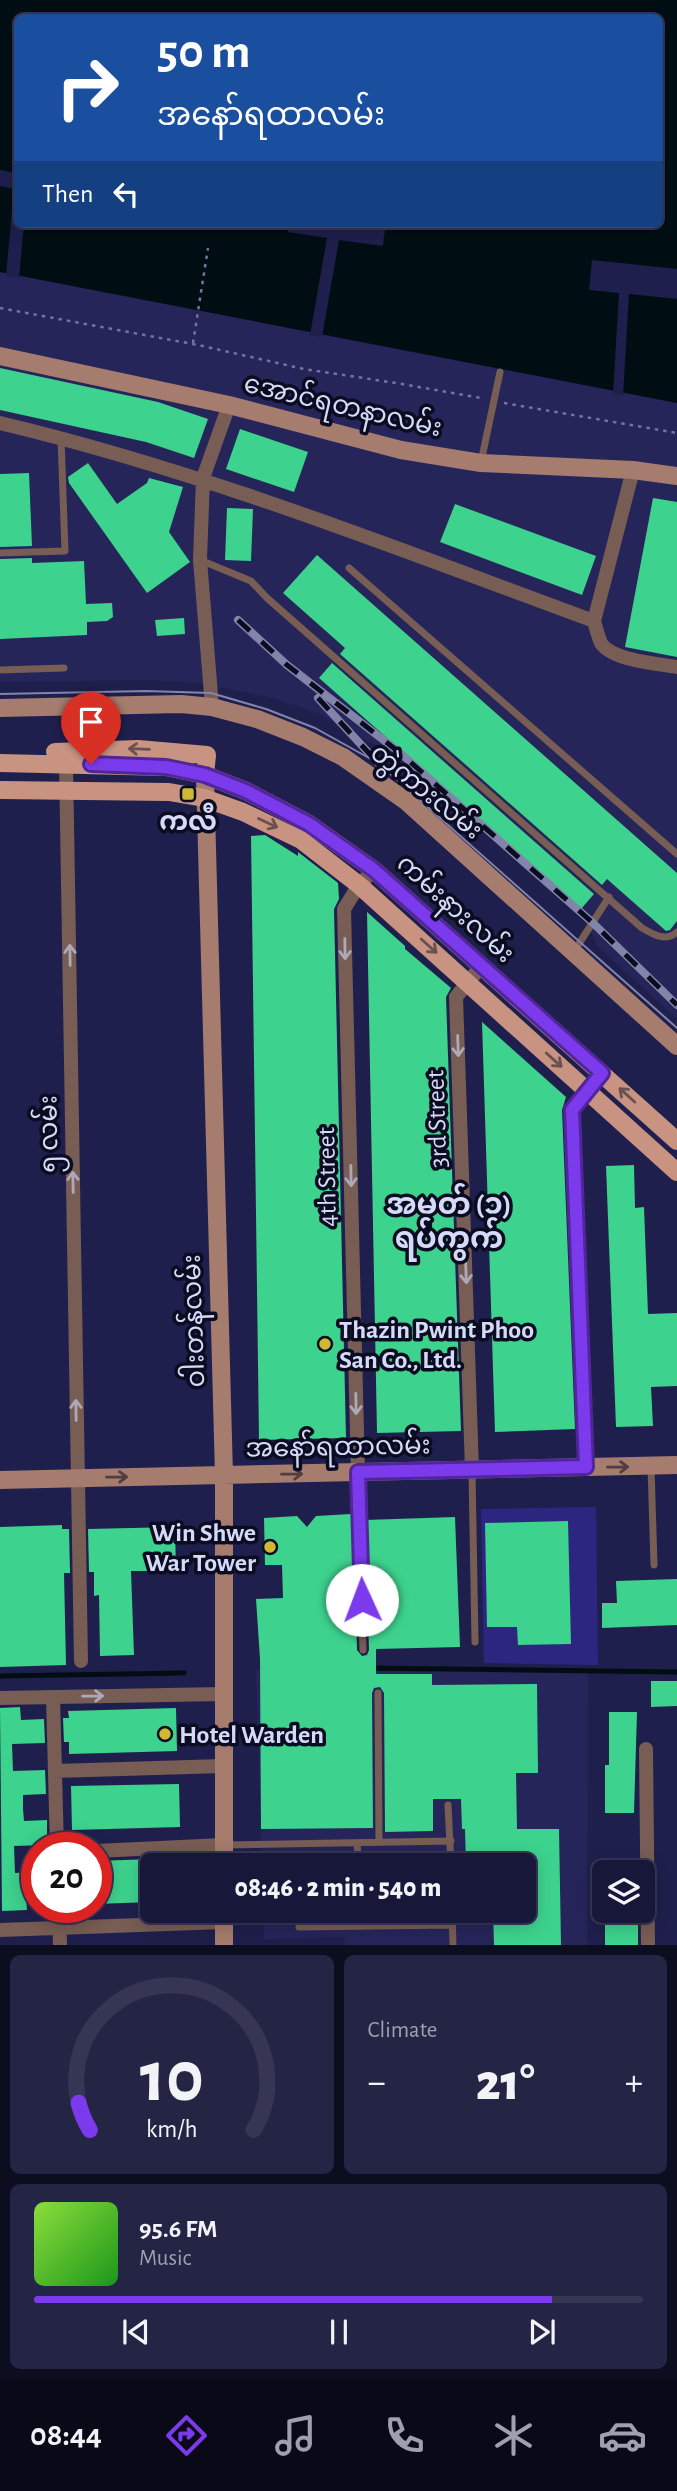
<!DOCTYPE html>
<meta charset="utf-8">
<style>
:root{--surface:#17173a;--page:#242445;--text:#f1f3f6;--muted:#9e9faf;--line:#363654;--accent:#7c3aed}
body{margin:0;font-family:"Alegreya Sans","Noto Sans Myanmar",sans-serif;background:var(--page);color:var(--text);height:100vh;display:flex;flex-direction:column;font-size:26px;white-space:nowrap}
*{box-sizing:border-box;margin:0}
p{font-size:23px;color:var(--muted)}
.icon{flex:none;width:38px;height:38px;fill:none;stroke:currentColor;stroke-width:2;stroke-linecap:round;stroke-linejoin:round}
.map{position:relative;height:1945px;overflow:hidden}
.drawer{display:flex;flex-direction:column;gap:10px;padding:10px;background:#0d0d20;flex:1}
.drawer>*{flex:none}
.banner{position:absolute;left:14px;top:14px;width:649px;height:214px;border-radius:10px;box-shadow:0 4px 18px #0003,0 0 0 2px var(--line);background:#1a4fa0;color:#fff;overflow:hidden}
.buttons{position:absolute;left:592px;top:1860px;display:grid;gap:14px}
.buttons a{display:grid;place-items:center;width:63px;height:63px;border-radius:10px;background:var(--surface);box-shadow:0 4px 18px #0003,0 0 0 2px var(--line);font-size:35px}
.speed{position:absolute;left:21px;top:1832px;display:flex;gap:14px;font-size:35px;font-weight:700;text-align:center}
.speed>*{display:grid;place-content:center;width:91px;height:91px;border-radius:50%;background:var(--surface);box-shadow:0 4px 18px #0003,0 0 0 2px var(--line);line-height:1}
.speed .limit{border:10px solid #d22;background:#fff;color:#111}
.pin{position:absolute;display:grid;place-items:center;width:60px;height:60px;color:#fff;margin:-72px -30px;border-radius:50% 50% 50% 0;rotate:-45deg;box-shadow:0 0 7px #0007}
.pin .icon{rotate:45deg}
.me{position:absolute;width:77px;margin:-38px;rotate:358deg;stroke-linejoin:round;filter:drop-shadow(0 0 5px #0008)}
.turn{display:flex;align-items:center;gap:24px;height:147px;padding:0 28px;font-size:32px}
.turn .icon{width:91px;height:91px;stroke-width:2.5}
.turn b{display:block;font-size:49px;line-height:60px}
.then{display:flex;align-items:center;height:66px;padding:0 28px;background:#0003;gap:14px;font-size:26px}
.big{font-size:52px;font-weight:800;line-height:1.1}
.drawer .tile{flex:1;display:flex;flex-direction:column;justify-content:center;gap:10px;min-width:0;padding:0 24px;border-radius:10px;background:var(--page)}
.drawer .dial{align-items:center;gap:0}
.dial svg{height:182px;overflow:visible;fill:none;stroke:var(--line);stroke-width:7;stroke-linecap:round;text-anchor:middle}
.dial text{fill:var(--text);stroke:none}
.song{display:flex;align-items:center;gap:21px}
.cover{width:84px;height:84px;border-radius:10px;background:linear-gradient(135deg,hsl(90 70% 55%),hsl(120 70% 35%))}
.played{height:7px;border-radius:4px;background:linear-gradient(90deg,var(--accent) 85%,var(--line) 85%)}
.keys{display:flex;justify-content:space-around;direction:ltr}
.heat{display:flex;justify-content:space-between;align-items:center;font-size:38px;direction:ltr}
.drawer .tiles{flex:1;display:grid;gap:10px;grid-template-columns:1fr 1fr}
.tile:last-child{grid-column:span 2}
.trip{position:absolute;left:140px;top:1853px;width:396px;height:70px;border-radius:10px;background:var(--surface);box-shadow:0 4px 18px #0003,0 0 0 2px var(--line);font-weight:800;line-height:70px;text-align:center}
.dock{display:flex;height:112px;justify-content:space-around;align-items:center;background:#090917;color:var(--muted)}
.dock .icon{width:49px;height:49px}
.dock .current{color:var(--accent)}
.dock b{font-size:32px;color:var(--text)}
.map>svg:first-child{display:block}
.built{fill:#25255a}
.green{fill:#2d2681}
.water{fill:#000e14;fill-rule:evenodd}
.pier{fill:#1f1f4d}
.lines{fill:none;stroke-linecap:round;stroke-linejoin:round}
.stream{stroke:#000e14;stroke-width:5}
.building{fill:#3dd28e}
.path{stroke:#73759c;stroke-width:2.5;stroke-dasharray:3.5 5;stroke-linecap:butt}
.lane{stroke:#775d54;stroke-width:7}
.street{stroke:#775d54;stroke-width:14}
.secondary{stroke:#a57c6e;stroke-width:18}
.primary{stroke:#c99382;stroke-width:18}
.tram{stroke:#8284aa;stroke-width:2}
.rail-casing{stroke:#8284aa;stroke-width:8}
.rail{stroke:#0b0c20;stroke-width:5;stroke-dasharray:16;stroke-linecap:butt}
.oneway{stroke:#6a5051}
.oneway2{stroke:#afa8b6}
.oneway3{stroke:#503e43}
.route-casing{stroke:#51269a;stroke-width:18}
.route{stroke:#7c3aed;stroke-width:12}
.poi-dot{fill:#cfb837;stroke:#0b0c20;stroke-width:2.5}
.labels{text-anchor:middle;stroke-width:7;stroke-linejoin:round;paint-order:stroke}
.street-label{font-size:26px;fill:#d5daf8;stroke:#0b0c20}
.poi-label{font-size:26px;font-weight:bold;fill:#d5daf8;stroke:#0b0c20;text-anchor:start}
.quarter-label{font-size:30px;font-weight:bold;fill:#d5daf8;stroke:#0b0c20}
</style>
<div class="map">
<svg width="677" height="1945" viewBox="0 0 677 1945">
<rect width="100%" height="100%" fill="#1f1f4d"/>
<path class="built" d="M0 272 677 403V1019L597 946 587 922 408 764 320 714 269 697 198 683 151 680 0 682Z
M256 1670 588 1673 587 1945H345L344 1937 264 1939 263 1911H523V1866L262 1865Z"/>
<path class="green" d="M596 1507 598 1665 484 1663 481 1509Z"/>
<path class="water" d="M0 0H677V403L0 272ZM18 18H660V224H18Z"/>
<path class="pier" d="M0 170 17 173 18 224H24L19 278 6 276 14 189 0 186Z
M289 224H347L385 229 383 246 339 240 322 337 310 335 327 238 288 232Z
M592 260 677 269V299L629 294 623 396 613 394 619 293 589 290Z"/>
<g class="lines">
<path class="stream" d="M369 1668 677 1672
M0 1676 184 1673"/>
</g>
<path class="building" d="M0 368 158 402 208 419 194 458 146 442 0 410Z
M240 429 308 452 294 492 226 469Z
M88 463 117 504 147 483 149 478 183 487 169 532 190 562 147 593 69 483 68 477Z
M29 473 32 546 0 547V474Z
M653 498 677 502V657L625 647Z
M455 504 596 556 582 595 440 542Z
M227 508 253 509 251 561 225 560Z
M317 555 677 873V921L670 930 666 931 607 879 602 885 340 654 345 648 283 593Z
M32 558V563L84 561 86 604 112 603 113 617 107 621 87 622V635L0 639V559Z
M184 618 185 634 157 636 155 620Z
M332 663 594 894 581 909 319 678Z
M265 835 298 856V852L338 883 339 899 334 909 346 1438 259 1440 251 836Z
M367 912 405 946V949L451 988 446 997 461 1431 377 1433Z
M482 1022 566 1097 562 1110 575 1429 495 1432Z
M634 1165 635 1208 644 1207 648 1314 677 1313V1386L651 1387 653 1426 616 1427 606 1166Z
M351 1514V1520H353L357 1650 362 1656 367 1655 369 1650 365 1520 455 1517 460 1647 376 1649V1674H432V1685L537 1684 538 1773H516L517 1829H559L561 1945H494L493 1911H523V1866H466L465 1829H462L461 1799H433V1831L385 1832 384 1693 380 1687 374 1688 372 1693 373 1828 261 1829 260 1659 256 1599 283 1598 282 1565H265L264 1518 297 1516 307 1527 316 1516Z
M568 1521 571 1644 518 1645 517 1627H487L485 1523Z
M62 1525V1529H69L70 1573H64L66 1665 0 1667V1527Z
M175 1527 176 1571H131L134 1655 100 1656 99 1595 94 1596V1572H89L88 1529Z
M677 1579V1625L602 1628V1603H617L616 1581Z
M651 1681H677V1706L651 1707Z
M20 1707 21 1720 44 1719 45 1743 12 1744 13 1771 45 1770 46 1794 23 1795V1809L24 1821 47 1820V1845L14 1846 15 1873 37 1872V1897H26L27 1910 2 1911 0 1708Z
M176 1708 177 1751 69 1754V1742H64L63 1718H69L68 1711Z
M609 1712H637L634 1813H605V1765H609Z
M179 1784 180 1827 72 1830 71 1786Z
M152 1859V1902L96 1904V1861Z
M605 1911H638V1945H605Z"/>
<g class="lines">
<path class="path" d="M0 308 198 345 304 369 396 383 481 398
M193 343 208 248
M504 403 677 433"/>
<path class="lane" d="M481 462 500 372
M0 553 65 551 61 438
M200 560 251 581 267 598 642 928C654 935 666 942 677 932
M349 568 677 854
M0 670 64 668
M573 953 609 897
M651 1467 654 1565
M472 1472 475 1642
M358 1473 363 1650
M378 1693 379 1841
M448 1805 451 1866
M357 1844 359 1866
M224 1845 451 1841
M361 1911 362 1926
M452 1911 453 1945
M299 1927 452 1925"/>
<path class="street" d="M0 423C203 471 398 549 594 621
M633 470 594 621C596 628 598 636 601 643 611 660 658 664 677 667
M212 707 200 560 203 478 229 405
M66 763 81 1661
M586 1467 572 1110 586 1089 602 1073
M472 1470 456 997 482 965
M358 1472 344 909 359 885 374 870
M53 1697 57 1848
M0 1698 223 1694
M646 1749 648 1945
M55 1771 223 1766
M96 1851 223 1845
M59 1908 60 1945
M0 1930 224 1922"/>
<path class="secondary" d="M0 356 229 405 401 450 481 463 633 470 677 476
M0 708 181 704 212 707 257 719 303 737 343 757 406 801 677 1046
M205 775 224 1475V1866
M0 1480 677 1465
M224 1911V1945"/>
<path class="primary" d="M55 752 138 749 207 755 205 775
M0 763 166 767 205 775 246 791 309 824 374 870 677 1141
M0 790 169 792 204 798 243 812 301 840 359 885 677 1172"/>
<path class="tram" d="M0 694 146 691 211 693 266 709 315 728 378 763 677 1028"/>
<defs>
<path id="rail" d="M238 620 287 665 399 752 593 923 677 1005
M318 698 378 763"/>
</defs>
<use href="#rail" class="rail-casing"/>
<use href="#rail" class="rail"/>
</g>
<defs><path id="oneway-shaft" d="M-6 0H5M1.5-3L5.5 0L1.5 3" fill="none" stroke-width="1.6" stroke-linecap="round" stroke-linejoin="round" transform="scale(1.75)"/></defs>
<g class="oneway">
<use href="#oneway-shaft" transform="translate(139 749) rotate(-178)"/>
<use href="#oneway-shaft" transform="translate(268 823) rotate(25)"/>
<use href="#oneway-shaft" transform="translate(429 946) rotate(42)"/>
<use href="#oneway-shaft" transform="translate(554 1060) rotate(42)"/>
<use href="#oneway-shaft" transform="translate(627 1095) rotate(-138)"/>
</g>
<g class="oneway2">
<use href="#oneway-shaft" transform="translate(345 949) rotate(89)"/>
<use href="#oneway-shaft" transform="translate(70 955) rotate(-91)"/>
<use href="#oneway-shaft" transform="translate(458 1046) rotate(88)"/>
<use href="#oneway-shaft" transform="translate(351 1176) rotate(89)"/>
<use href="#oneway-shaft" transform="translate(73 1182) rotate(-91)"/>
<use href="#oneway-shaft" transform="translate(466 1273) rotate(88)"/>
<use href="#oneway-shaft" transform="translate(356 1404) rotate(89)"/>
<use href="#oneway-shaft" transform="translate(76 1410) rotate(-91)"/>
<use href="#oneway-shaft" transform="translate(93 1696) rotate(-1)"/>
</g>
<g class="oneway3">
<use href="#oneway-shaft" transform="translate(618 1467) rotate(-1)"/>
<use href="#oneway-shaft" transform="translate(292 1474) rotate(-1)"/>
<use href="#oneway-shaft" transform="translate(117 1477) rotate(-1)"/>
</g>
<g class="lines">
<defs>
<path id="route" d="M91 764 166 767 205 775 246 791 309 824 374 870 602 1073 572 1110 586 1467 358 1472 362 1600"/>
</defs>
<use href="#route" class="route-casing"/>
<use href="#route" class="route"/>
</g>
<g class="poi-dot">
<rect x="181" y="787" width="14" height="14" rx="3.5"/>
<circle cx="325" cy="1344" r="7"/>
<circle cx="270" cy="1547" r="7"/>
<circle cx="165" cy="1734" r="7"/>
</g>
<g class="labels">
<g class="street-label">
<text transform="translate(343 405) rotate(13)" y="9">အောင်ရတနာလမ်း</text>
<text transform="translate(427 791) rotate(39)" y="9">တွဲကားလမ်း</text>
<text transform="translate(456 908) rotate(42)" y="9">ကမ်းနားလမ်း</text>
<text transform="translate(436 1119) rotate(-92)" y="9">3rd Street</text>
<text transform="translate(48 1134) rotate(-91)" y="9">၅ လမ်း</text>
<text transform="translate(326 1177) rotate(-91)" y="9">4th Street</text>
<text transform="translate(193 1321) rotate(-92)" y="9">ဝါးတန်လမ်း</text>
<text transform="translate(338 1446) rotate(-1)" y="9">အနော်ရထာလမ်း</text>
</g>
<g class="poi-label">
<text x="188" y="830" text-anchor="middle">ကလီ</text>
<text x="339" y="1338">Thazin Pwint Phoo<tspan x="339" dy="30">San Co., Ltd.</tspan></text>
<text x="256" y="1541" text-anchor="end">Win Shwe<tspan x="256" dy="30">War Tower</tspan></text>
<text x="179" y="1743">Hotel Warden</text>
</g>
<g class="quarter-label">
<text x="449" y="1214">အမှတ် (၁)<tspan x="449" dy="34">ရပ်ကွက်</tspan></text>
</g>
</g>
</svg>
<div class="buttons">
<a><svg class="icon" aria-label="layers" viewBox="0 0 24 24"><path d="M12 4l9 5-9 5-9-5zM3 14l9 5 9-5"/></svg></a>
</div>
<div class="speed"><div class="limit">20</div></div>
<div class="pin" style="left:91px;top:764px;background:#d93025"><svg class="icon" aria-label="arrive" viewBox="0 0 24 24"><path d="M6 21V4h12l-3 4 3 4H6"/></svg></div>
<svg class="me" style="left:362px;top:1600px" viewBox="-20 -20 40 40"><circle r="19" fill="#fff"/><path d="M0-13L10 11 0 6-10 11z" fill="#7c3aed"/></svg>
<div class="trip">08:46 · 2 min · 540 m</div>
<div class="banner">
<div class="turn"><svg class="icon" aria-label="right" viewBox="0 0 24 24"><path d="M7 20v-9h11M14 6l5 5-5 5"/></svg><div><b>50 m</b>အနော်ရထာလမ်း</div></div>
<div class="then">Then<svg class="icon" aria-label="left" viewBox="0 0 24 24"><path d="M17 20v-9H6M10 6l-5 5 5 5"/></svg></div>
</div>
</div>
<section class="drawer">
<div class="tiles">
<div class="tile dial"><svg viewBox="0 0 100 80">
<path d="M14 69A42 42 0 1 1 86 69"/>
<path d="M14 69A42 42 0 0 1 9 57" stroke="#7c3aed"/>
<text x="50" y="56" font-size="32" font-weight="700">10</text>
<text x="50" y="72" font-size="11">km/h</text>
</svg></div>
<div class="tile"><p>Climate</p>
<div class="heat"><a>−</a><b class="big">21°</b><a>+</a></div>
</div>
<div class="tile">
<div class="song"><i class="cover"></i><div><b>95.6 FM</b><p>Music</p></div></div>
<div class="played"></div>
<div class="keys"><svg class="icon" aria-label="previous" viewBox="0 0 24 24"><path d="M18 5L8 12l10 7zM5 5v14"/></svg><svg class="icon" aria-label="pause" viewBox="0 0 24 24"><path d="M8 5v14M16 5v14"/></svg><svg class="icon" aria-label="next" viewBox="0 0 24 24"><path d="M6 5l10 7-10 7zM19 5v14"/></svg></div>
</div>
</div>
</section>
<nav class="dock">
<b>08:44</b>
<svg class="icon current" aria-label="directions" viewBox="0 0 24 24"><path d="M12 3l9 9-9 9-9-9zM9 14v-3h6M13 9l2 2-2 2"/></svg>
<svg class="icon" aria-label="music" viewBox="0 0 24 24"><path d="M9 18V5l10-2v13"/><circle cx="6" cy="18" r="3"/><circle cx="16" cy="16" r="3"/></svg>
<svg class="icon" aria-label="phone" viewBox="0 0 24 24"><path d="M5 4h4l2 5-3 2q2 4 5 5l2-3 5 2v4C11 20 4 13 5 4z"/></svg>
<svg class="icon" aria-label="climate" viewBox="0 0 24 24"><path d="M12 3v18M4 7l16 10M4 17L20 7"/></svg>
<svg class="icon" aria-label="car" viewBox="0 0 24 24"><path d="M5 17H2v-5l4-1 3-4h7l3 4 3 1v5h-3M9 17h6M6 11h13"/><circle cx="7" cy="17" r="2"/><circle cx="17" cy="17" r="2"/></svg>
</nav>
